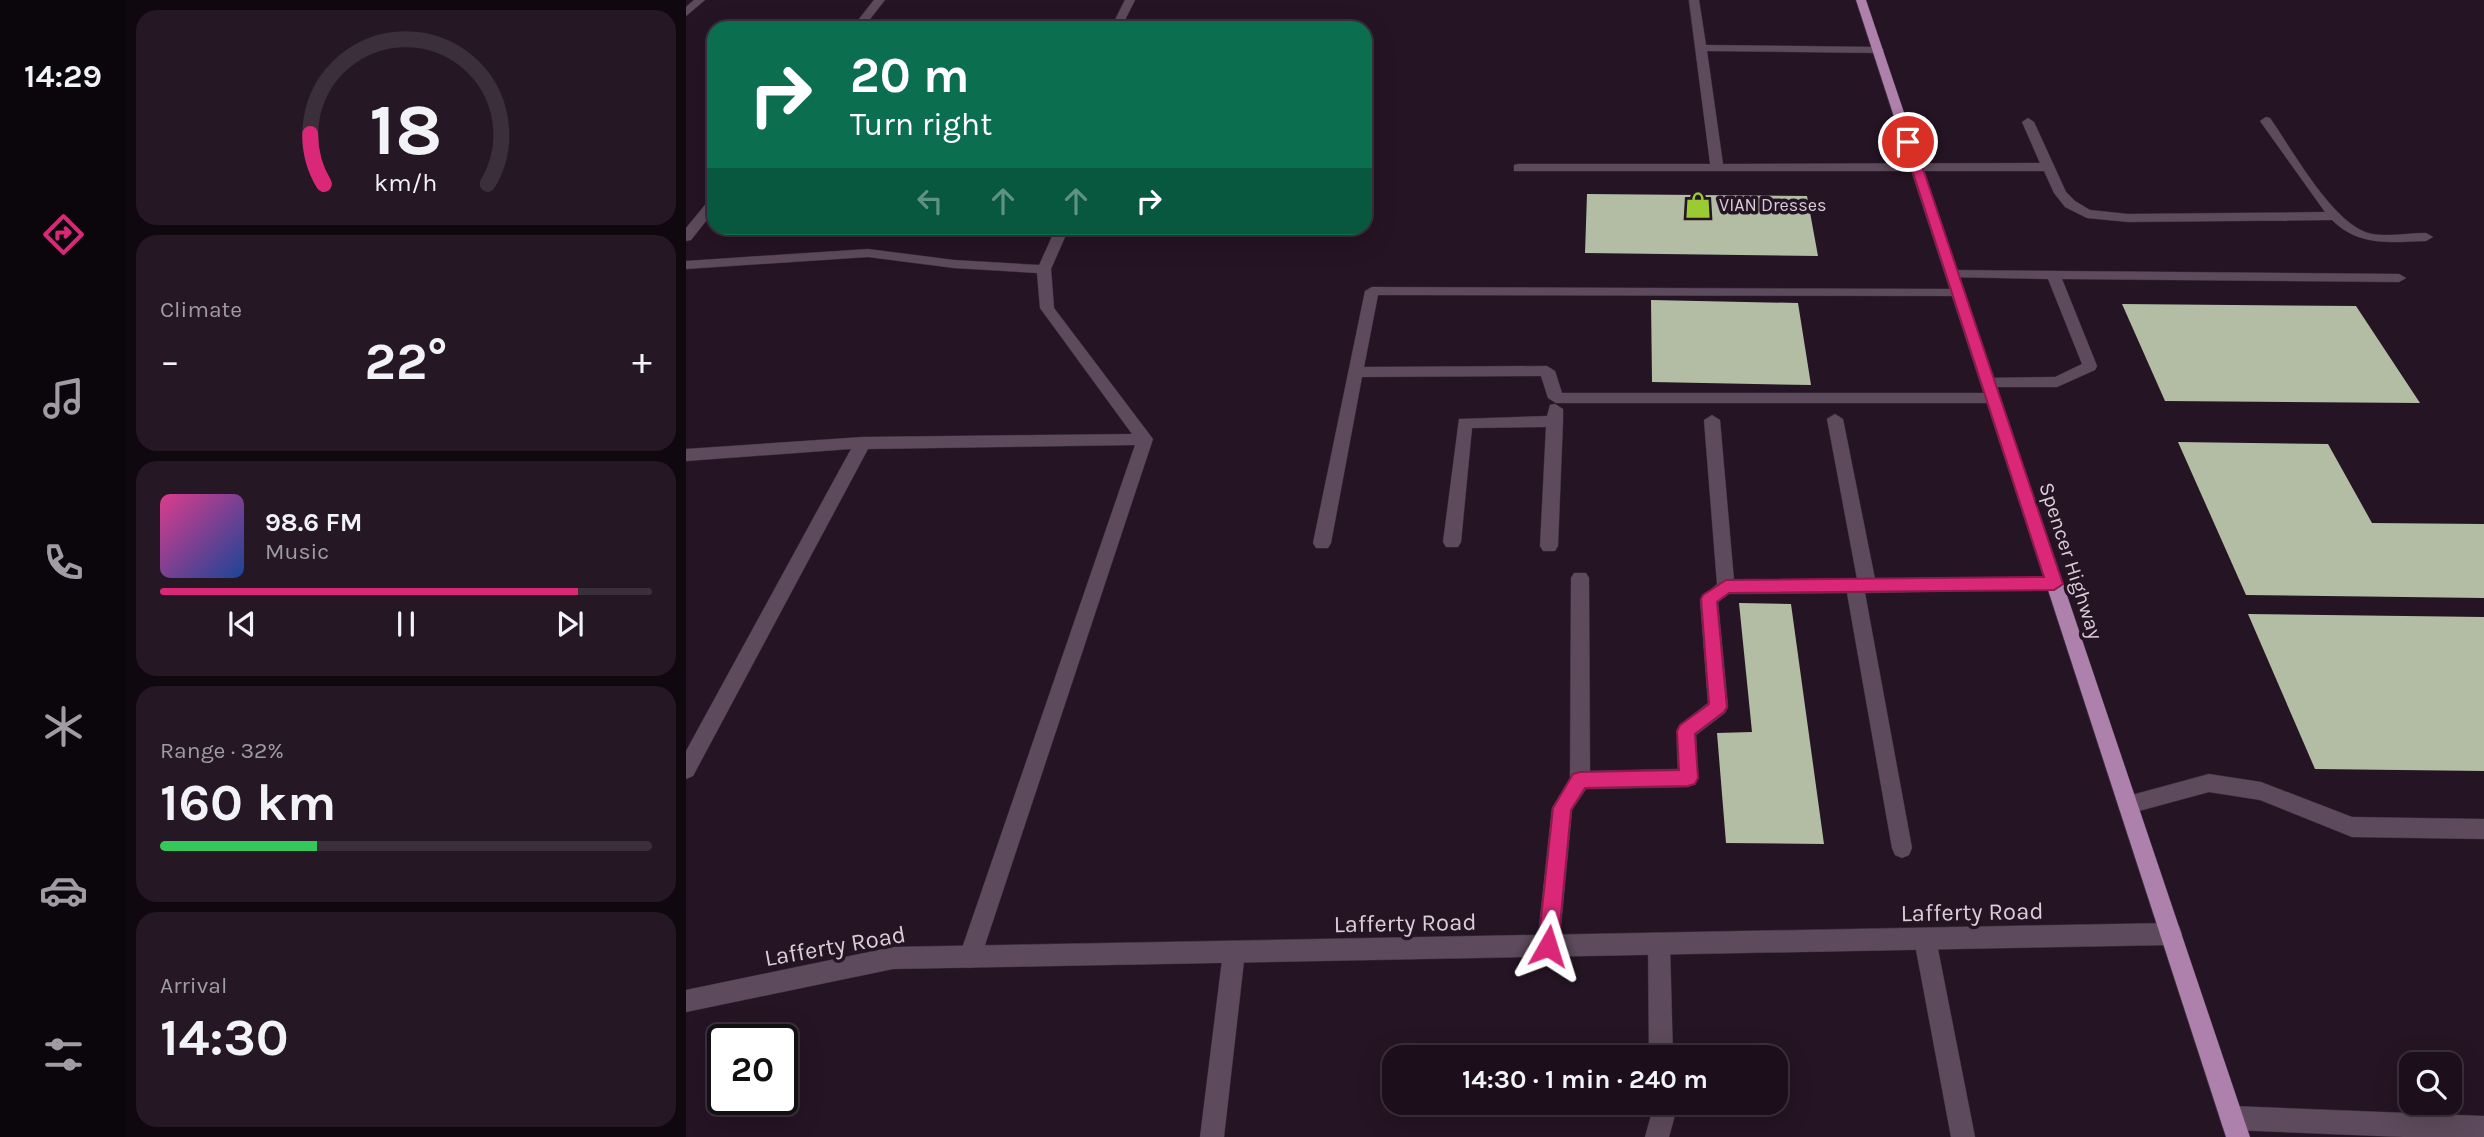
<!DOCTYPE html>
<meta charset="utf-8">
<style>
:root{--surface:#1c0f1b;--page:#251824;--text:#f1f3f6;--muted:#a09ca3;--line:#3a2f3a;--accent:#db2777}
body{margin:0;font-family:Karla,sans-serif;background:var(--page);color:var(--text);height:100vh;display:flex;flex-direction:column;font-size:26px;white-space:nowrap}
*{box-sizing:border-box;margin:0}
p{font-size:23px;color:var(--muted)}
.icon{flex:none;width:38px;height:38px;fill:none;stroke:currentColor;stroke-width:2;stroke-linecap:round;stroke-linejoin:round}
.map{position:relative;flex:1;overflow:hidden}
.side{display:flex;flex-direction:column;gap:10px;padding:10px;background:#0f080f;width:560px}
.side>*{flex:none}
.banner{position:absolute;left:21px;top:21px;width:665px;height:214px;border-radius:21px;box-shadow:0 7px 28px #0002,0 0 0 2px var(--line);background:#0b6e4f;color:#fff;overflow:hidden}
.controls{position:absolute;left:1713px;top:1052px;display:grid;gap:14px}
.controls a{display:grid;place-items:center;width:63px;height:63px;border-radius:14px;background:var(--surface);box-shadow:0 7px 28px #0002,0 0 0 2px var(--line);font-size:35px}
.speed{position:absolute;left:21px;top:1024px;display:flex;gap:14px;font-size:35px;font-weight:700;text-align:center}
.speed>*{display:grid;place-content:center;width:91px;height:91px;border-radius:50%;background:var(--surface);box-shadow:0 7px 28px #0002,0 0 0 2px var(--line);line-height:1}
.speed .limit{border:4px solid #111;border-radius:10px;background:#fff;color:#111}
.pin{position:absolute;display:grid;place-items:center;width:60px;height:60px;color:#fff;margin:-30px;border:4px solid #fff;border-radius:50%;box-shadow:0 2px 7px #0007}
.me{position:absolute;width:77px;margin:-38px;rotate:6deg;stroke-linejoin:round;filter:drop-shadow(0 0 5px #0008)}
.turn{display:flex;align-items:center;gap:24px;height:147px;padding:0 28px;font-size:32px}
.turn .icon{width:91px;height:91px;stroke-width:2.5}
.turn b{display:block;font-size:49px;line-height:60px}
.lanes{display:flex;align-items:center;height:66px;padding:0 28px;background:#0003;justify-content:center;gap:35px;direction:ltr}
.lanes .off{opacity:.35}
.big{font-size:52px;font-weight:700;line-height:1.1}
.side .tile{flex:1;display:flex;flex-direction:column;justify-content:center;gap:10px;min-width:0;padding:0 24px;border-radius:21px;background:var(--page)}
.side .dial{align-items:center;gap:0}
.dial svg{height:182px;overflow:visible;fill:none;stroke:var(--line);stroke-width:7;stroke-linecap:round;text-anchor:middle}
.dial text{fill:var(--text);stroke:none}
.song{display:flex;align-items:center;gap:21px}
.cover{width:84px;height:84px;border-radius:10px;background:linear-gradient(135deg,hsl(330 70% 55%),hsl(220 70% 35%))}
.played{height:7px;border-radius:4px;background:linear-gradient(90deg,var(--accent) 85%,var(--line) 85%)}
.keys{display:flex;justify-content:space-around;direction:ltr}
.heat{display:flex;justify-content:space-between;align-items:center;font-size:38px;direction:ltr}
.charge{height:10px;border-radius:5px;background:linear-gradient(90deg,#34c759 32%,var(--line) 0)}
.trip{position:absolute;left:696px;top:1045px;width:406px;height:70px;border-radius:21px;background:var(--surface);box-shadow:0 7px 28px #0002,0 0 0 2px var(--line);font-weight:700;line-height:70px;text-align:center}
main{display:flex;flex:1;min-height:0}
.tabs{display:flex;flex-direction:column;width:126px;justify-content:space-around;align-items:center;background:#0b060b;color:var(--muted)}
.tabs .icon{width:49px;height:49px}
.tabs .selected{color:var(--accent)}
.tabs b{font-size:32px;color:var(--text)}
.map>svg:first-child{display:block}
.building{fill:#b2bda3}
.lines{fill:none;stroke-linecap:round;stroke-linejoin:round}
.lane-casing{stroke:#3a2f3a;stroke-width:1}
.street-casing{stroke:#3a2f3a;stroke-width:1}
.primary-casing{stroke:#3a2f3a;stroke-width:1}
.lane{fill:#5d4a5c;fill-rule:evenodd}
.street{fill:#5d4a5c;fill-rule:evenodd}
.primary{fill:#ae80ac;fill-rule:evenodd}
.route{fill:#db2777;stroke:#8e194d;stroke-width:2}
.labels{text-anchor:middle;stroke-width:7;stroke-linejoin:round;paint-order:stroke}
.far-poi-label{font-size:18px;fill:#d9cdd8;stroke:#251424;text-anchor:start}
.street-label{font-size:21px;fill:#d9cdd8;stroke:#251424}
.near-street-label{font-size:24px;fill:#d9cdd8;stroke:#251424}
</style>
<main>
<nav class="tabs">
<b>14:29</b>
<svg class="icon selected" aria-label="directions" viewBox="0 0 24 24"><path d="M12 3l9 9-9 9-9-9zM9 14v-3h6M13 9l2 2-2 2"/></svg>
<svg class="icon" aria-label="music" viewBox="0 0 24 24"><path d="M9 18V5l10-2v13"/><circle cx="6" cy="18" r="3"/><circle cx="16" cy="16" r="3"/></svg>
<svg class="icon" aria-label="phone" viewBox="0 0 24 24"><path d="M5 4h4l2 5-3 2q2 4 5 5l2-3 5 2v4C11 20 4 13 5 4z"/></svg>
<svg class="icon" aria-label="climate" viewBox="0 0 24 24"><path d="M12 3v18M4 7l16 10M4 17L20 7"/></svg>
<svg class="icon" aria-label="car" viewBox="0 0 24 24"><path d="M5 17H2v-5l4-1 3-4h7l3 4 3 1v5h-3M9 17h6M6 11h13"/><circle cx="7" cy="17" r="2"/><circle cx="17" cy="17" r="2"/></svg>
<svg class="icon" aria-label="filters" viewBox="0 0 24 24"><path d="M4 7h16M4 17h16"/><circle cx="9" cy="7" r="2"/><circle cx="15" cy="17" r="2"/></svg>
</nav>
<section class="side">
<div class="tile dial"><svg viewBox="0 0 100 80">
<path d="M14 69A42 42 0 1 1 86 69"/>
<path d="M14 69A42 42 0 0 1 8 47" stroke="#db2777"/>
<text x="50" y="56" font-size="32" font-weight="700">18</text>
<text x="50" y="72" font-size="11">km/h</text>
</svg></div>
<div class="tile"><p>Climate</p>
<div class="heat"><a>−</a><b class="big">22°</b><a>+</a></div>
</div>
<div class="tile">
<div class="song"><i class="cover"></i><div><b>98.6 FM</b><p>Music</p></div></div>
<div class="played"></div>
<div class="keys"><svg class="icon" aria-label="previous" viewBox="0 0 24 24"><path d="M18 5L8 12l10 7zM5 5v14"/></svg><svg class="icon" aria-label="pause" viewBox="0 0 24 24"><path d="M8 5v14M16 5v14"/></svg><svg class="icon" aria-label="next" viewBox="0 0 24 24"><path d="M6 5l10 7-10 7zM19 5v14"/></svg></div>
</div>
<div class="tile"><p>Range · 32%</p><b class="big">160 km</b><div class="charge"></div></div>
<div class="tile"><p>Arrival</p><b class="big">14:30</b></div>
</section>
<div class="map">
<svg width="1798" height="1137" viewBox="0 0 1798 1137">
<rect width="100%" height="100%" fill="#251424"/>
<path class="building" d="M901 194 1121 196 1132 256 899 253Z
M965 300 1112 303 1125 385 966 382Z
M1436 304 1670 306 1734 403 1479 401Z
M1492 442 1642 444 1686 523 1798 524V598L1560 595Z
M1053 603 1105 604 1138 844 1040 843 1031 733 1066 732Z
M1562 614 1798 617V771L1629 769Z"/>
<g class="lines">
<defs>
<path id="lane" d="M8 0H19L0 16V7Z
M188 0H199L177 28H166Z
M439 0H449L435 28H425Z
M1003 0H1013L1020 45 1192 47 1198 50 1192 53 1021 51 1037 164 1354 163 1336 122 1342 118 1348 122 1380 192 1389 201 1404 210 1442 214 1639 212 1574 121 1580 117 1584 118C1606 149 1648 227 1686 234 1703 237 1722 233 1740 233L1747 237 1740 241C1705 242 1673 247 1646 220L1442 222 1401 218 1379 207 1368 193 1358 171H828V165L832 164H1024Z
M28 199V211L5 240 0 241V228L23 200Z
M370 228H383L365 269 368 308 467 439 295 957 292 965 284 968 276 965 273 957 449 445 182 449 7 776 0 779V751L165 449 0 461V449L177 437 446 434 354 308 351 273 268 268 182 257 0 269V261L182 249 268 260 353 265Z
M1266 270 1713 274 1720 278 1713 282 1376 279 1411 366 1409 370 1371 387H1302L1297 386 1294 382 1297 378 1369 377 1396 364 1362 279 1261 277V271Z
M686 287 1273 289 1280 293 1278 296 692 295 678 367 861 366 869 371 876 393H1307L1315 398 1307 403H870L862 398 855 376 676 377 645 543 642 548H630L627 543 679 291Z
M869 404 877 409V421L872 546 869 551H857L854 546 860 427 786 428 775 542 772 547H760L757 542 773 419 861 416 864 405Z
M1149 414 1157 419 1189 579 1368 577 1374 579 1377 584 1374 589 1179 593 1226 848 1223 855 1216 858 1209 855 1206 848 1161 593 1043 594 1032 602 1042 707 1039 713 1010 735 1012 778 1009 784 1002 787 900 789 886 810 873 946 870 954 862 957 854 954 851 946 866 808 884 778 885 578 888 573H900L903 578 904 771 992 769C990 726 987 730 1022 703L1014 599 1031 584 1018 420 1026 415 1034 420 1048 580 1171 579 1141 419Z
M1523 774 1575 782 1666 817 1798 819V839L1666 837 1574 800 1523 792 1442 814 1435 812 1432 805 1435 798 1442 796Z
M1239 928 1247 931 1250 939 1289 1137H1265L1228 939 1231 931Z
M973 933 981 936 984 944 987 1057H963L962 944 965 936Z
M548 941 556 944 559 952 538 1137H514L537 952 540 944Z
M964 1102H988L989 1115 983 1137H959L965 1115Z
M1546 1106 1798 1116V1137H1717L1546 1130 1537 1127 1534 1118 1537 1109Z"/>
<path id="street" d="M1485 923 1493 926 1496 934 1493 942 1485 945 207 969 0 1012V990L207 947Z"/>
<path id="primary" d="M1170 0H1180L1564 1137H1540Z"/>
</defs>
<use href="#lane" class="lane-casing"/>
<use href="#street" class="street-casing"/>
<use href="#primary" class="primary-casing"/>
<use href="#lane" class="lane"/>
<use href="#street" class="street"/>
<use href="#primary" class="primary"/>
</g>
<path class="route" d="M1222 139 1228 142 1377 584 1368 590 1043 593 1031 602 1041 707 1038 712 1009 734 1012 778 1009 784 1002 786 899 788 885 810 872 946 869 953 862 956 855 953 852 946 867 808 887 774 894 772 993 770 991 731 994 725 1023 704 1015 599 1017 595 1040 580 1358 577 1217 142Z"/>
<defs>
<symbol id="shop-bare" viewBox="-9 -9 18 18"><path d="M-5-2.5h2.3a2.7 3.5 0 0 1 5.4 0H5L5.5 6h-11ZM-1.5-2.5h3a1.5 2.3 0 0 0-3 0Z" fill="#9bcb33" stroke="#251424" stroke-width="2.5" paint-order="stroke"/></symbol>
</defs>
<g fill-rule="evenodd">
<use href="#shop-bare" x="993" y="186" width="38" height="38"/>
</g>
<g class="labels">
<g class="far-poi-label">
<text x="1033" y="211">VIAN Dresses</text>
</g>
<g class="street-label">
<text transform="translate(1385 561) rotate(72)" y="7">Spencer Highway</text>
</g>
<g class="near-street-label">
<text transform="translate(1286 912) rotate(-1)" y="8">Lafferty Road</text>
<text transform="translate(719 923) rotate(-1)" y="8">Lafferty Road</text>
<text transform="translate(149 946) rotate(-10)" y="8">Lafferty Road</text>
</g>
</g>
</svg>
<div class="controls">
<a><svg class="icon" aria-label="search" viewBox="0 0 24 24"><circle cx="10" cy="10" r="6"/><path d="M15 15l6 6"/></svg></a>
</div>
<div class="speed"><div class="limit">20</div></div>
<div class="pin" style="left:1222px;top:142px;background:#d93025"><svg class="icon" aria-label="arrive" viewBox="0 0 24 24"><path d="M6 21V4h12l-3 4 3 4H6"/></svg></div>
<svg class="me" style="left:862px;top:946px" viewBox="-20 -20 40 40"><path d="M0-17L14 15 0 8-14 15z" fill="#db2777" stroke="#fff" stroke-width="4"/></svg>
<div class="trip">14:30 · 1 min · 240 m</div>
<div class="banner">
<div class="turn"><svg class="icon" aria-label="right" viewBox="0 0 24 24"><path d="M7 20v-9h11M14 6l5 5-5 5"/></svg><div><b>20 m</b>Turn right</div></div>
<div class="lanes"><svg class="icon off" aria-label="left" viewBox="0 0 24 24"><path d="M17 20v-9H6M10 6l-5 5 5 5"/></svg><svg class="icon off" aria-label="ahead" viewBox="0 0 24 24"><path d="M12 20V5M6 11l6-6 6 6"/></svg><svg class="icon off" aria-label="ahead" viewBox="0 0 24 24"><path d="M12 20V5M6 11l6-6 6 6"/></svg><svg class="icon" aria-label="right" viewBox="0 0 24 24"><path d="M7 20v-9h11M14 6l5 5-5 5"/></svg></div>
</div>
</div>
</main>
